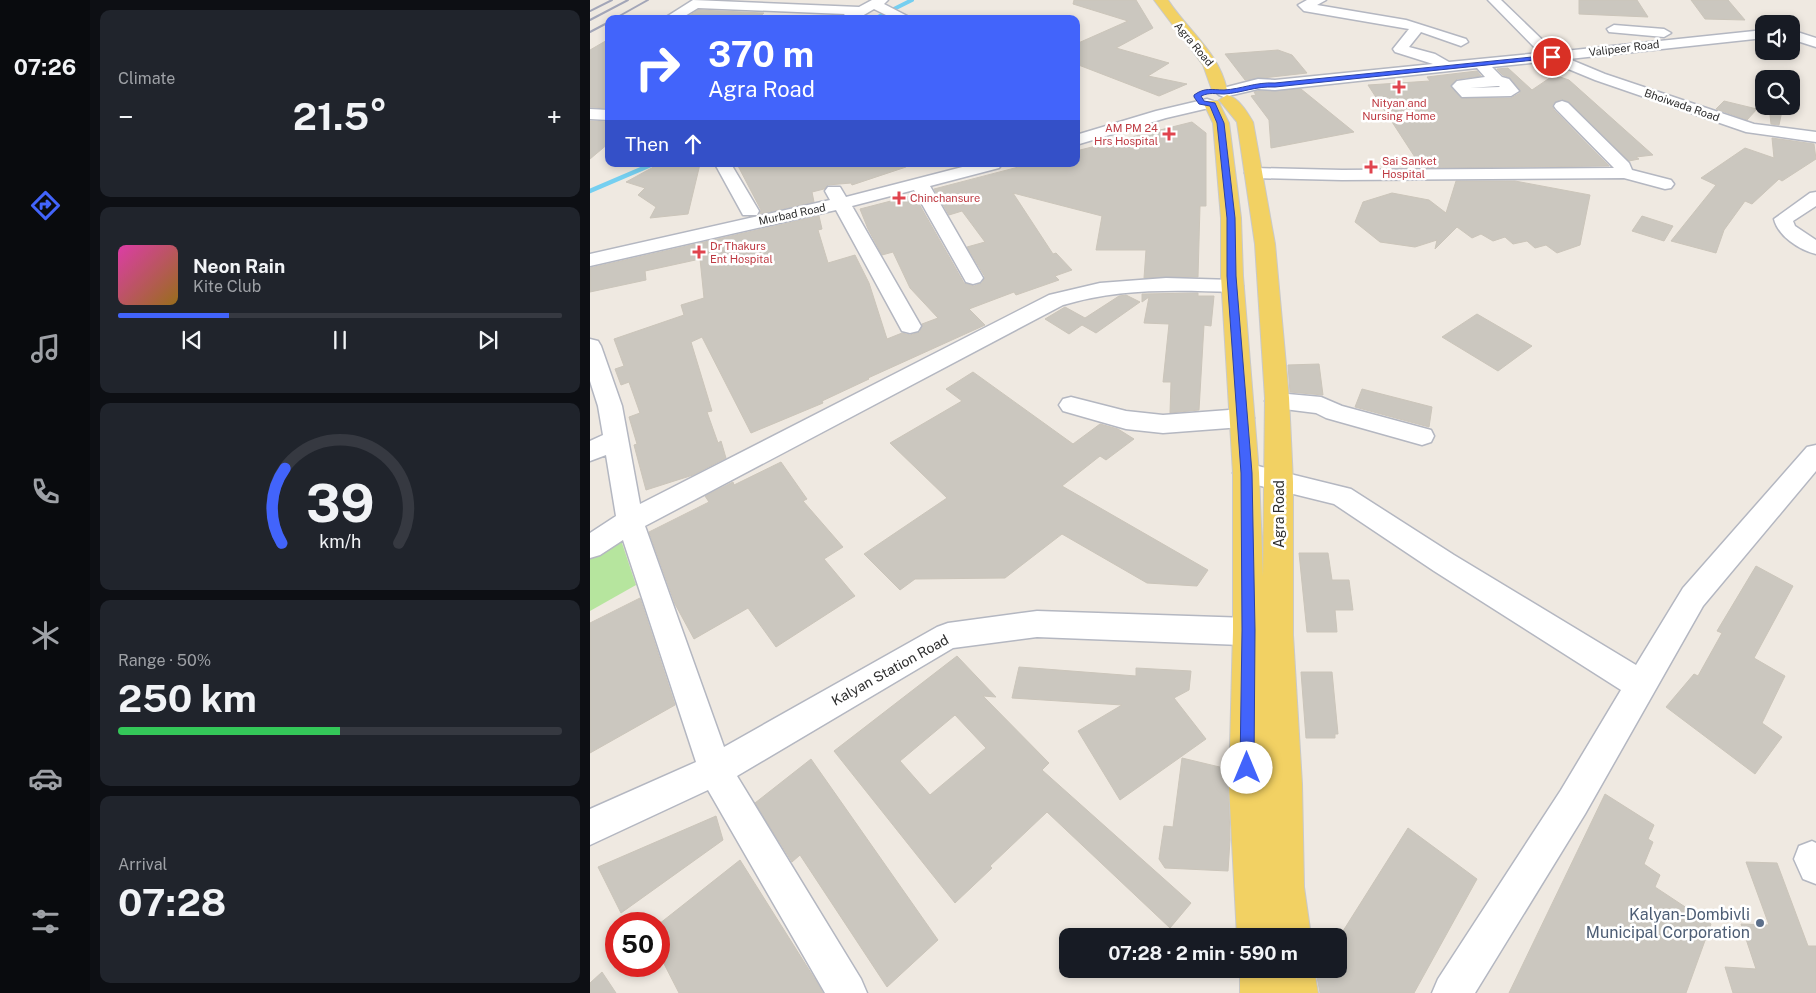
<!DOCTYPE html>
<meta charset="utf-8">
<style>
:root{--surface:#171b24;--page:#20242c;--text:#f1f3f6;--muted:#9ea1a6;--line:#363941;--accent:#4264fb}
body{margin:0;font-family:"Public Sans",sans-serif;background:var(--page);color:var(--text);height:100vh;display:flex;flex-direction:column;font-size:19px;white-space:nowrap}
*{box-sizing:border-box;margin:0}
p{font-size:16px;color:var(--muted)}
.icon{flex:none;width:28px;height:28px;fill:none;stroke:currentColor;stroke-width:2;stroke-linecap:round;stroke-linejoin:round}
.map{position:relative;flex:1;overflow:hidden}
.drawer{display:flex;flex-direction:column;gap:10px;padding:10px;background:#0d0f14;width:500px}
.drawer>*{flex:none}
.guide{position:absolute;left:15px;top:15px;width:475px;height:152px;border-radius:10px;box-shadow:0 2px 8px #0003;background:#4264fb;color:#fff;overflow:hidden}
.fabs{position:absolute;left:1165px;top:15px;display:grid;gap:10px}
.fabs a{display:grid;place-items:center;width:45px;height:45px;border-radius:10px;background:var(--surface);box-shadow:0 2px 8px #0003;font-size:25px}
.speed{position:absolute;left:15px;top:912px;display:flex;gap:10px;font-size:25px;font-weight:700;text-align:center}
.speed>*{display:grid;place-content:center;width:65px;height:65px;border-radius:50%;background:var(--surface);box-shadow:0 2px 8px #0003;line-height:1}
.speed .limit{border:8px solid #d22;background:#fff;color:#111}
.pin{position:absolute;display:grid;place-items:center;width:42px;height:42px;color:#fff;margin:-21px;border:2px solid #fff;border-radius:50%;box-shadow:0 1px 5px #0007}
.me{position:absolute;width:55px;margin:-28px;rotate:0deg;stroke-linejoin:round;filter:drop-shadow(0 0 4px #0008)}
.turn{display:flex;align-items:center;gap:18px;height:105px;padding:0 20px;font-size:22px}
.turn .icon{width:65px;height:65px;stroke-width:2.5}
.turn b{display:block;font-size:35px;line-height:42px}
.then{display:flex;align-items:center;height:48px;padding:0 20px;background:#0003;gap:10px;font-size:19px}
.big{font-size:38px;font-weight:700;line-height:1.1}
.drawer .card{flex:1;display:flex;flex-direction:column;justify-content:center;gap:8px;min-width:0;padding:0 18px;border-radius:10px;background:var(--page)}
.drawer .dial{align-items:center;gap:0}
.dial svg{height:130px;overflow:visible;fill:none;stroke:var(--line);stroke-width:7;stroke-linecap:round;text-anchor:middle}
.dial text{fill:var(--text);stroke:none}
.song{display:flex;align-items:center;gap:15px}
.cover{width:60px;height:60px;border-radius:8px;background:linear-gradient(135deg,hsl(320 70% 55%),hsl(40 70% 35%))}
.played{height:5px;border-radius:2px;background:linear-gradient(90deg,var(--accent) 25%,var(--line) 25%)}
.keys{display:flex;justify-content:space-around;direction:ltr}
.heat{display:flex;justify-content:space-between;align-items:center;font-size:28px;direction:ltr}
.charge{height:8px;border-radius:4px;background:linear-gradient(90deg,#34c759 50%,var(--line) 0)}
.trip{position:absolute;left:469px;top:928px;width:288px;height:50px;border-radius:10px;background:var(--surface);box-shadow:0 2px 8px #0003;font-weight:700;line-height:50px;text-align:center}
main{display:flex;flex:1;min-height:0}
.menu{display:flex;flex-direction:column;width:90px;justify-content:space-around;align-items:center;background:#090b0e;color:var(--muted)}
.menu .icon{width:35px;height:35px}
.menu .active{color:var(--accent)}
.menu b{font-size:22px;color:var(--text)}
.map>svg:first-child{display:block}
.green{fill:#b6e59e}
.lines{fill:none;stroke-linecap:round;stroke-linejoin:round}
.stream-far1{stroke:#75cff0;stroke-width:4}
.stream{stroke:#75cff0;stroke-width:4.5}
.building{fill:#cbc7bf;stroke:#cbc5ba;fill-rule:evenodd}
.minor-casing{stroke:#b4b7c1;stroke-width:3}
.major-casing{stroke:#c9c9c9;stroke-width:2}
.minor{fill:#fff;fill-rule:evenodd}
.major{fill:#f2d163;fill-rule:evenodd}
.rail{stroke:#a3a6b8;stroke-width:2}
.route{fill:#4264fb;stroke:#2b41a3}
.health-dot{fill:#e0444e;stroke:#fff;stroke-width:2}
.service-dot{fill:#5c6f8a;stroke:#fff;stroke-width:2}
.labels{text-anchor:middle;stroke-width:5;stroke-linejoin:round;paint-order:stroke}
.far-street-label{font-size:11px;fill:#2e2e2e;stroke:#fff}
.far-health-label{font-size:11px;fill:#be3a42;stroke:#fff;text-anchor:start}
.street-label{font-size:14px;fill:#2e2e2e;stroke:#fff}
.near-service-label{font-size:16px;fill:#4e5e75;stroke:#fff;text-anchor:end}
</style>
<main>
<nav class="menu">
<b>07:26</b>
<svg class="icon active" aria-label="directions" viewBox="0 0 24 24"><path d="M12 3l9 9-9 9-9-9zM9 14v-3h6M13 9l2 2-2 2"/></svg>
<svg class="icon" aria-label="music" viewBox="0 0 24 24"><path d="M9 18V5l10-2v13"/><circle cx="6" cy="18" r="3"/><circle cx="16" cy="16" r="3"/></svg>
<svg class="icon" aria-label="phone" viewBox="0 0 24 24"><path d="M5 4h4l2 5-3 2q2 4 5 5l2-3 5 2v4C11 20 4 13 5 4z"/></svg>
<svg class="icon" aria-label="climate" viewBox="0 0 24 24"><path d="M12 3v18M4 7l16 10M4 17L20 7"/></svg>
<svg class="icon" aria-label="car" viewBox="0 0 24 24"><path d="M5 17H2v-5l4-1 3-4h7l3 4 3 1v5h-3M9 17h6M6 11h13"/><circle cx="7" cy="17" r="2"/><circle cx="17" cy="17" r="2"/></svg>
<svg class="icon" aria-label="filters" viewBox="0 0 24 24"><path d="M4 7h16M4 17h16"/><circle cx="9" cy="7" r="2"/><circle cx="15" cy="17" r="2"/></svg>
</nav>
<section class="drawer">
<div class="card"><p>Climate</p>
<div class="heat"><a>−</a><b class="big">21.5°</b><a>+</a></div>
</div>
<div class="card">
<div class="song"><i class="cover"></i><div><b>Neon Rain</b><p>Kite Club</p></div></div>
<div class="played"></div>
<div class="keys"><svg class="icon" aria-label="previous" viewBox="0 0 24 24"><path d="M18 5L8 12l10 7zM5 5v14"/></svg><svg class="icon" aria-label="pause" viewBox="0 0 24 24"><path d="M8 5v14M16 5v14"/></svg><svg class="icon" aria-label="next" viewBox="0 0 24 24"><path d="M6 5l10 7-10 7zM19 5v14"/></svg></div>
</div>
<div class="card dial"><svg viewBox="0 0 100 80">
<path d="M14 69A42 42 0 1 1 86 69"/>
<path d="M14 69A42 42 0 0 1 16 23" stroke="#4264fb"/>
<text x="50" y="56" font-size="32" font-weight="700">39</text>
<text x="50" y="72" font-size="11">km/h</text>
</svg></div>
<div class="card"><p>Range · 50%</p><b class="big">250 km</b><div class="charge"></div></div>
<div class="card"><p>Arrival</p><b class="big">07:28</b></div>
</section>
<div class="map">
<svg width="1226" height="993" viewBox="0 0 1226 993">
<rect width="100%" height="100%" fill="#efe9e1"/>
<path class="green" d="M26 525 46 585 0 611V539Z"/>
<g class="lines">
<path class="stream-far1" d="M284 19 322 0"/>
<path class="stream" d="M0 191 63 164"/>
</g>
<path class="building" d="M484 0H546L563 28 526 48 579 63 558 76 597 84 569 96 486 64V44L538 21 483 4Z
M989 0H1047L1058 17 989 14Z
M1101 0H1138L1155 20 1115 19Z
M108 10 174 13 167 19H94Z
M19 39V108L0 107V50Z
M688 50 702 55 717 73 655 80 635 54Z
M918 68 942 90 964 75 979 80 1063 155 1046 157 1049 159 1039 161 979 102 971 99 962 105 964 110 1019 166 832 168 778 85 840 81 837 77 887 71 891 76 867 79 861 85 871 98H921L930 93V90L920 78 913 75 907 69Z
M711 89 764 132 681 148 679 120 661 96 666 95 664 92 668 91Z
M1134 101 1167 109 1157 120 1126 109Z
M1179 106H1193L1189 125 1181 124Z
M0 121 19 122V143L0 159Z
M602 122 616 133V206H610L608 277 554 278 556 250H506L512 216 423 193 463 254 466 253 482 270 465 276 469 280 426 295 424 292 379 309 395 325 278 378 279 379 232 401 233 403 161 433 112 337 101 342 122 411 117 412 128 443 131 441 136 458 103 475 56 490 44 445 47 444 39 417 50 413 39 382 31 385 25 369 34 366 24 339 94 315 91 305 114 298 110 259 55 271 56 280 0 292V268L229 216 232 229 228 230 238 263 265 255 279 283 297 339 312 333 320 335 330 332 332 324 348 318 320 288 303 252 292 255 278 229 270 209 324 195 374 283 384 286 392 283 395 277 377 247 395 242 372 211 359 215 344 189 440 164H486V151Z
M1182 138 1224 144 1226 159 1192 181 1189 179 1162 204 1155 201 1134 230 1126 253 1081 241 1126 185 1111 178 1155 148 1184 158Z
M69 164H110L98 214 60 218 66 207 48 195 55 188 36 182Z
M147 164H316V167L262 185 261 183 238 185 234 189 222 192 224 202 170 214 171 210Z
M866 181H925L1000 195 990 245 967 253 956 245 945 248 937 241 923 244 915 237 903 241 891 234 882 238 867 227 845 249 847 240 825 247 790 242 765 222 773 202 802 193 839 200 856 213Z
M1052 216 1083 226 1074 241 1042 231Z
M608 293V296H624L621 326 614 325 609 410 580 413 581 382H573L579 324 554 323 559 297 552 302V294Z
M536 295 550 302 506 333 492 325 479 334 455 319 475 307 495 318 529 296Z
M887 314 942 346 908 371 852 337Z
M729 364 733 395 700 392 698 365Z
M383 372 483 444 510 424 528 429 544 439 516 460 510 456 472 486 618 570 607 586 557 583 472 534 415 578 325 579 310 590 274 554 357 498 300 443 372 401 356 389Z
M772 389 842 407 839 427 765 407Z
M191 462 217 499 213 501 253 547 234 559 265 596 186 647 158 608 104 639 85 604 59 532 119 502 115 496 143 482 144 485Z
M709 553H738L742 580H759L763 610H745L747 632H717Z
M1166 566 1203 586 1164 658 1195 676 1172 723 1192 737 1165 774 1076 707 1104 674 1108 676 1132 633 1127 631Z
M50 598 85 705 0 753V623Z
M367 656 406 697 393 696 459 763 452 770 601 903 580 928 457 812 400 866 402 868 365 903 244 751ZM365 715 396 748 340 795 310 761Z
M429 667 546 676V668L601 671 599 690 584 698 616 739 530 800 488 731 532 705 422 698Z
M711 672H742L748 734H745V738H716Z
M592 758 638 769 640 840 638 871 575 868 569 859 574 826 583 827Z
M221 759 348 940 297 987 210 855 202 862 165 803Z
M1015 794 1064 825 1058 839 1063 842 1054 864 1070 875 1065 887 1121 924 1096 993H919Z
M126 816 133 840 31 913 8 867Z
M818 828 887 879 824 993H730L726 972 729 969H748V939Z
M150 860 228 984 233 993H89L69 954V924Z
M1156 862 1187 863 1218 946H1226V993H1143L1135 967 1166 969 1151 924 1179 925Z
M12 972 26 993H0V983Z"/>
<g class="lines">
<defs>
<path id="minor" d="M103 0 269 7 282 0H298L294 4 323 19H304L284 9 267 19H249L255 14 108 8 90 19H73Z
M717 0H736L727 5 816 20 876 39 878 42 871 46 831 32 819 47 845 54 859 62 950 53 898 0H911L965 52 1174 30V38L979 59 1015 74 1164 124 1226 132V142L1156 132 1005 80 959 61 902 67 912 77 919 79 929 91 921 96 872 97 862 86 867 81 895 77 887 68 685 90 668 89 634 97 629 95 626 92 629 89 668 79 685 80 843 64 805 52 803 49 819 29 714 11 708 5ZM909 86 910 87 880 88 907 86Z
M1024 25 1074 29 1081 33 1074 37 1019 32 1017 29Z
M1201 30 1226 38V47L1201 39Z
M617 99 623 101 625 104 623 107 576 118 486 145V135L566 111Z
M972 101 978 103 1039 163 1042 170 1081 180 1084 184 1081 188 1075 189 1034 178 752 180 664 178 658 177 655 173 658 169 664 168 752 170 1024 168 966 109 964 106 966 103Z
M0 109 19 110V120L0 119Z
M125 164H141L169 211 167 215H153Z
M384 164H412L409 168 340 186 393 278 390 282 383 284 376 282 324 190 262 206 331 326 328 331 320 333 312 331 246 210 0 266V254L240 200 235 191 238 187H250L256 197Z
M1226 192V206L1203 221 1205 226 1226 240V254C1209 250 1188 236 1184 219L1220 193Z
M576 278 643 280 650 282 653 286 650 290 643 292C586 290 529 288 473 305L55 526 134 747 347 627 358 623 447 611 659 618 688 624 692 633 688 642 677 646 447 637 363 648 147 776 271 979 277 993H235L118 790 0 845V809L106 762 33 540 10 555 0 558V533L26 516 16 455 0 461V441L13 435 8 406 0 381V339L8 341 11 346 32 406 50 504 459 295 510 283Z
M687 393 731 397 752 406 841 430 844 436 841 442 832 445 736 418 726 413 679 407 675 401 679 395Z
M481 397 536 411 573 415 652 409 661 412 664 418 661 424 652 427 573 433 536 429 473 411 469 405 473 399Z
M1226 445V471L1113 606 995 814 885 993H842L848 979 971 790 1031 690 844 571 744 504 647 480 643 473 647 466 656 463 761 489 864 555 1046 665 1093 588 1217 447Z
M1222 841 1226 843V884L1213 879 1204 859 1209 846Z"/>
<path id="major" d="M564 0H578C598 31 629 52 637 90L635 93H623L613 65Z
M637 95C649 98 657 112 663 122L685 244 699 398 703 482V635L712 784 714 887 721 936H647L639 786 643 631V473L631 276V218L623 123 614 104 616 101H628L639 123 651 218 653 276 669 473 673 577 675 398 665 244 647 122 629 100Z
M650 969H724L728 993H650Z"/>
</defs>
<use href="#minor" class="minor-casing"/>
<use href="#major" class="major-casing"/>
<use href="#minor" class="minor"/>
<use href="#major" class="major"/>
<path class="rail" d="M0 11 22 0
M24 19 58 0
M0 20 38 0
M0 32 19 22"/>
</g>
<path class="route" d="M962 55 964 58 685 87C665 86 652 93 634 94 625 94 620 92 611 96L614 101 625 103 634 123 645 218 646 276 662 473 665 630 664 768 662 773 657 775 652 773 650 768 652 630 651 473 637 276V218L627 123 620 106 609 104 604 97V95C615 87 622 90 634 90 652 89 665 82 685 83Z"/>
<g class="health-dot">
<path d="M806.5 79.5h5v5h5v5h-5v5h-5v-5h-5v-5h5z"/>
<path d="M576.5 126.5h5v5h5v5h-5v5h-5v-5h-5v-5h5z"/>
<path d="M778.5 159.5h5v5h5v5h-5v5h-5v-5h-5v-5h5z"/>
<path d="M306.5 190.5h5v5h5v5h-5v5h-5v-5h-5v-5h5z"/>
<path d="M106.5 244.5h5v5h5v5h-5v5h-5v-5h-5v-5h5z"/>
</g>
<circle class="service-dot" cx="1170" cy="923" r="5"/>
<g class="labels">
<g class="far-street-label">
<text transform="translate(604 44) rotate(50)" y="4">Agra Road</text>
<text transform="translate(1034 48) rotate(-7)" y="4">Valipeer Road</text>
<text transform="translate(1092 105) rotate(19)" y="4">Bhoiwada Road</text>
<text transform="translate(202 214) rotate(-12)" y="4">Murbad Road</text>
</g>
<g class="far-health-label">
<text x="809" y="107" text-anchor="middle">Nityan and<tspan x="809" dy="13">Nursing Home</tspan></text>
<text x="568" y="132" text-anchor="end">AM PM 24<tspan x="568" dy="13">Hrs Hospital</tspan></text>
<text x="792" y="165">Sai Sanket<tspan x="792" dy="13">Hospital</tspan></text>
<text x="320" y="202">Chinchansure</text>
<text x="120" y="250">Dr Thakurs<tspan x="120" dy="13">Ent Hospital</tspan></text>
</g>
<g class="street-label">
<text transform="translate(689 514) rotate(-90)" y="5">Agra Road</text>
<text transform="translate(300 670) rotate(-29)" y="5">Kalyan Station Road</text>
</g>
<g class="near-service-label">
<text x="1160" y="920">Kalyan-Dombivli<tspan x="1160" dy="18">Municipal Corporation</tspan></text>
</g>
</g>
</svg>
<div class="fabs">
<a><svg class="icon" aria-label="sound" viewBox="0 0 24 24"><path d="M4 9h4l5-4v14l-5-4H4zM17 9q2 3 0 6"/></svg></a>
<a><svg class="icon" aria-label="search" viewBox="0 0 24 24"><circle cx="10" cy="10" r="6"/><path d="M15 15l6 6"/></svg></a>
</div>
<div class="speed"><div class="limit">50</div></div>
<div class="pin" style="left:962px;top:57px;background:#d93025"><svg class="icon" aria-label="arrive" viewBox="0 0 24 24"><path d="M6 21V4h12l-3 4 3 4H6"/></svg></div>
<svg class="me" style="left:657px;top:768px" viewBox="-20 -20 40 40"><circle r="19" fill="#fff"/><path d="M0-13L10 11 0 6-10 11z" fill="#4264fb"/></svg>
<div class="trip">07:28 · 2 min · 590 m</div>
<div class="guide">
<div class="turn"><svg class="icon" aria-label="right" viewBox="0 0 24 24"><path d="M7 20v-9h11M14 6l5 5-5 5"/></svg><div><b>370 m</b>Agra Road</div></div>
<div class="then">Then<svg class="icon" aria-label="ahead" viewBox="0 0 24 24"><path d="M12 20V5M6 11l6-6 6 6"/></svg></div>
</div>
</div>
</main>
